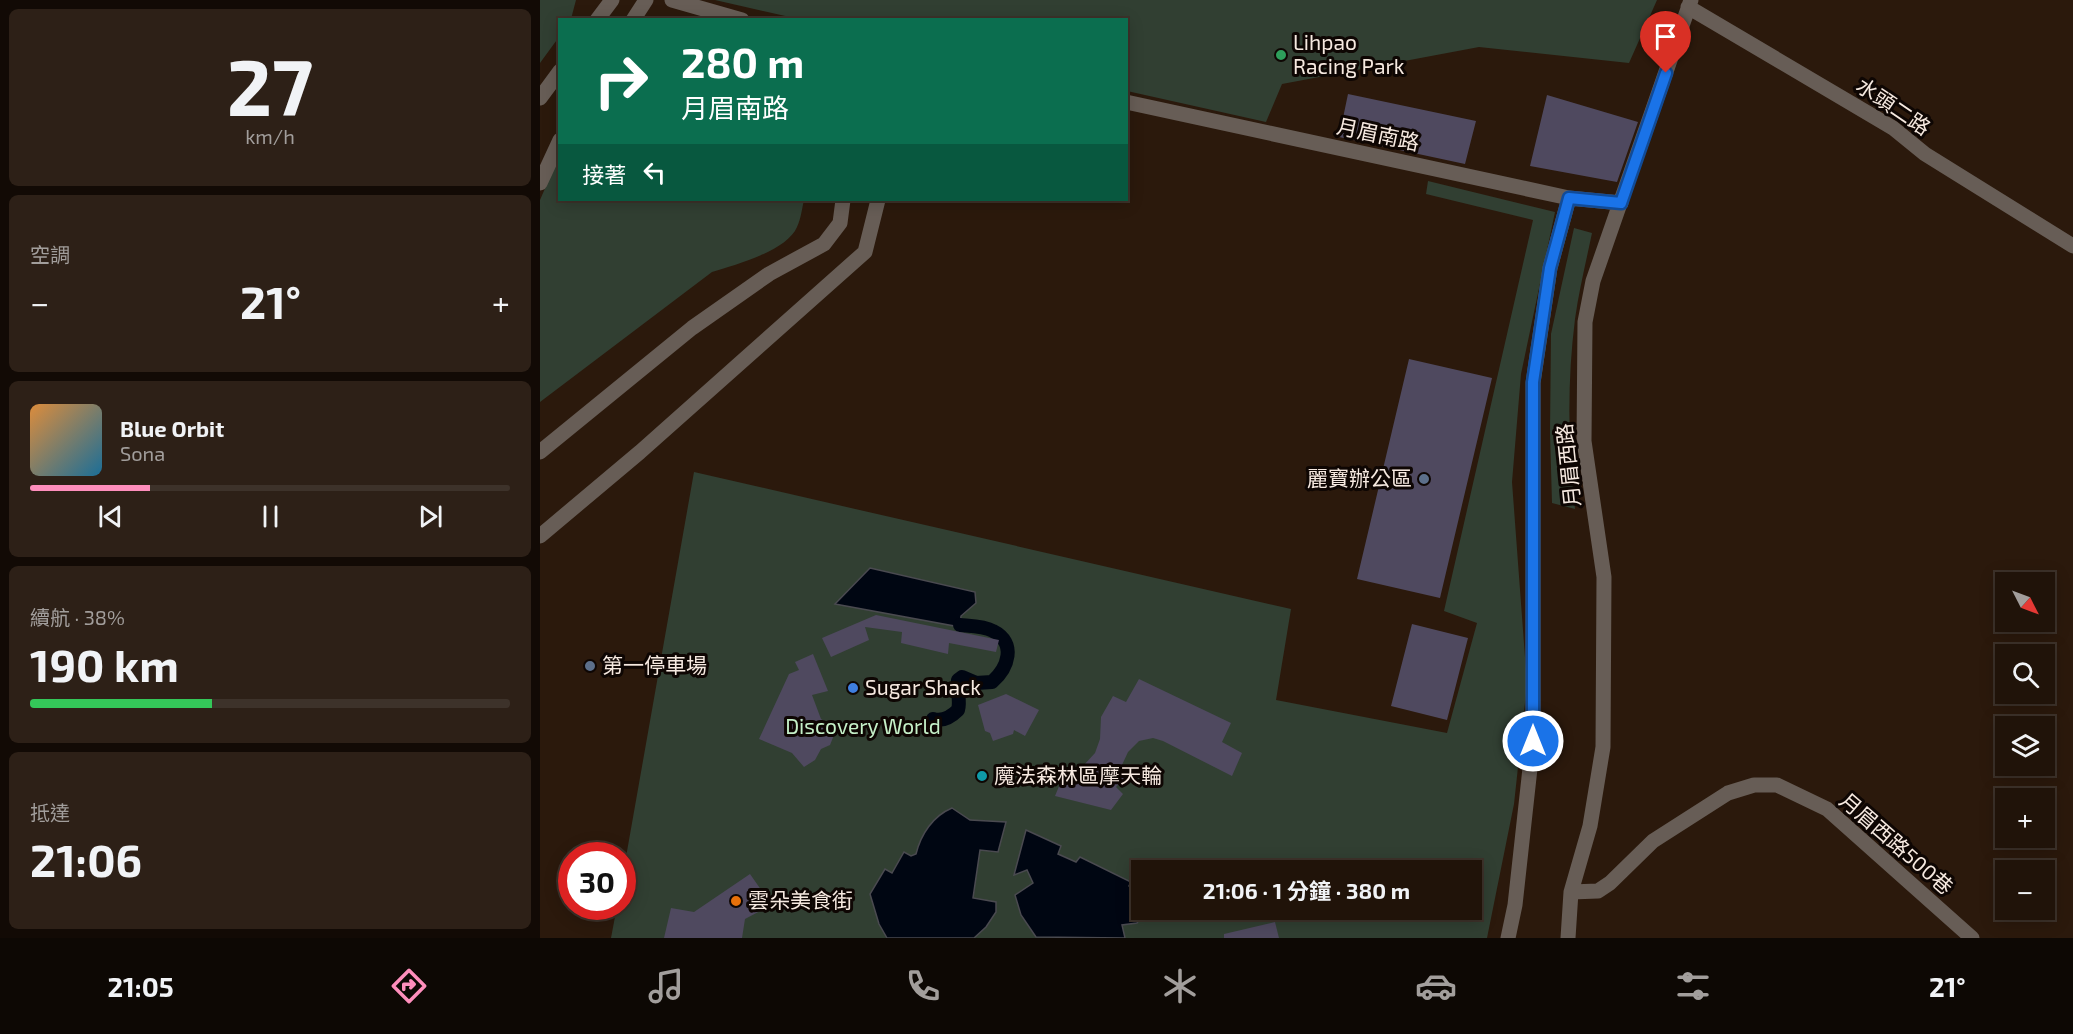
<!DOCTYPE html>
<html lang="zh-TW">
<meta charset="utf-8">
<style>
:root{--surface:#201309;--page:#2d2017;--text:#f1f3f6;--muted:#a29e9c;--line:#3d322a;--accent:#fe8ebc}
body{margin:0;font-family:"Exo 2","Noto Sans TC",sans-serif;background:var(--page);color:var(--text);height:100vh;display:flex;flex-direction:column;font-size:22px;white-space:nowrap}
*{box-sizing:border-box;margin:0}
p{font-size:20px;color:var(--muted)}
.icon{flex:none;width:33px;height:33px;fill:none;stroke:currentColor;stroke-width:2;stroke-linecap:round;stroke-linejoin:round}
.map{position:relative;flex:1;overflow:hidden}
.details{display:flex;flex-direction:column;gap:9px;padding:9px;background:#120a05;width:540px}
.details>*{flex:none}
.top-card{position:absolute;left:18px;top:18px;width:570px;height:183px;border-radius:0px;box-shadow:0 3px 15px #0003,0 0 0 2px var(--line);background:#0b6e4f;color:#fff;overflow:hidden}
.needle{width:39px;rotate:132deg}
.fabs{position:absolute;left:1455px;top:572px;display:grid;gap:12px}
.fabs a{display:grid;place-items:center;width:60px;height:60px;border-radius:0px;background:var(--surface);box-shadow:0 3px 15px #0003,0 0 0 2px var(--line);font-size:30px}
.speed{position:absolute;left:18px;top:842px;display:flex;gap:12px;font-size:30px;font-weight:700;text-align:center}
.speed>*{display:grid;place-content:center;width:78px;height:78px;border-radius:50%;background:var(--surface);box-shadow:0 3px 15px #0003,0 0 0 2px var(--line);line-height:1}
.speed .limit{border:9px solid #d22;background:#fff;color:#111}
.pin{position:absolute;display:grid;place-items:center;width:51px;height:51px;color:#fff;margin:-62px -26px;border-radius:50% 50% 50% 0;rotate:-45deg;box-shadow:0 0 6px #0007}
.pin .icon{rotate:45deg}
.me{position:absolute;width:66px;margin:-33px;rotate:0deg;stroke-linejoin:round;filter:drop-shadow(0 0 4px #0008)}
.turn{display:flex;align-items:center;gap:21px;height:126px;padding:0 24px;font-size:27px}
.turn .icon{width:78px;height:78px;stroke-width:2.5}
.turn b{display:block;font-size:42px;line-height:51px}
.then{display:flex;align-items:center;height:57px;padding:0 24px;background:#0003;gap:12px;font-size:22px}
.big{font-size:45px;font-weight:700;line-height:1.1}
.details .tile{flex:1;display:flex;flex-direction:column;justify-content:center;gap:9px;min-width:0;padding:0 21px;border-radius:9px;background:var(--page)}
.details .dial{align-items:center;gap:0}
.dial b{font-size:78px;line-height:1}
.song{display:flex;align-items:center;gap:18px}
.cover{width:72px;height:72px;border-radius:9px;background:linear-gradient(135deg,hsl(30 70% 55%),hsl(200 70% 35%))}
.played{height:6px;border-radius:3px;background:linear-gradient(90deg,var(--accent) 25%,var(--line) 25%)}
.keys{display:flex;justify-content:space-around;direction:ltr}
.heat{display:flex;justify-content:space-between;align-items:center;font-size:33px;direction:ltr}
.charge{height:9px;border-radius:4px;background:linear-gradient(90deg,#34c759 38%,var(--line) 0)}
.trip{position:absolute;left:591px;top:860px;width:351px;height:60px;border-radius:0px;background:var(--surface);box-shadow:0 3px 15px #0003,0 0 0 2px var(--line);font-weight:700;line-height:60px;text-align:center}
.dock{display:flex;height:96px;justify-content:space-around;align-items:center;background:#0d0804;color:var(--muted)}
.dock .icon{width:42px;height:42px}
.dock .selected{color:var(--accent)}
.dock b{font-size:27px;color:var(--text)}
main{display:flex;flex:1;min-height:0}
.map>svg:first-child{display:block}
.green{fill:#313f32;fill-rule:evenodd}
.water{fill:#000612;stroke:#4a4a50;stroke-width:1.5}
.lines{fill:none;stroke-linecap:round;stroke-linejoin:round}
.canal{stroke:#000612;stroke-width:14}
.building{fill:#4f495f}
.minor{stroke:#675d56;stroke-width:15}
.route-casing{stroke:#114b97;stroke-width:15}
.route{stroke:#1a73e8;stroke-width:10}
.leisure-dot{fill:#2e9e5b;stroke:#0e0603;stroke-width:2}
.service-dot{fill:#5c6f8a;stroke:#0e0603;stroke-width:2}
.shop-dot{fill:#3f7fe0;stroke:#0e0603;stroke-width:2}
.culture-dot{fill:#0f9aa8;stroke:#0e0603;stroke-width:2}
.food-dot{fill:#e8710a;stroke:#0e0603;stroke-width:2}
.labels{text-anchor:middle;stroke-width:6;stroke-linejoin:round;paint-order:stroke}
.poi-label{font-size:21px;fill:#f6e9e0;stroke:#0e0603;text-anchor:start}
.street-label{font-size:21px;fill:#f6e9e0;stroke:#0e0603}
.park-label{font-size:21px;fill:#c5f0c8;stroke:#0e0603}
</style>
<main>
<section class="details">
<div class="tile dial"><b>27</b><p>km/h</p></div>
<div class="tile"><p>空調</p>
<div class="heat"><a>−</a><b class="big">21°</b><a>+</a></div>
</div>
<div class="tile">
<div class="song"><i class="cover"></i><div><b>Blue Orbit</b><p>Sona</p></div></div>
<div class="played"></div>
<div class="keys"><svg class="icon" aria-label="previous" viewBox="0 0 24 24"><path d="M18 5L8 12l10 7zM5 5v14"/></svg><svg class="icon" aria-label="pause" viewBox="0 0 24 24"><path d="M8 5v14M16 5v14"/></svg><svg class="icon" aria-label="next" viewBox="0 0 24 24"><path d="M6 5l10 7-10 7zM19 5v14"/></svg></div>
</div>
<div class="tile"><p>續航 · 38%</p><b class="big">190 km</b><div class="charge"></div></div>
<div class="tile"><p>抵達</p><b class="big">21:06</b></div>
</section>
<div class="map">
<svg width="1533" height="938" viewBox="0 0 1533 938">
<rect width="100%" height="100%" fill="#2b190c"/>
<path class="green" d="M0 0H36L31 19 20 20 19 37 0 63Z
M175 0H1117L1089 63 939 47 742 84 726 122 587 91 586 20H263Z
M19 156 20 200H264C262 208 261 219 257 227 247 251 195 265 172 272L0 402V200Z
M888 181 1015 212 981 374 972 482 987 684 974 804 947 938H71L77 906H82L83 874 154 472 751 609 736 700 907 733 937 623 904 611 993 220 886 194ZM602 870H932V909H602Z
M1034 228 1052 233C1046 262 1039 290 1035 319 1027 382 1028 446 1035 509L1012 503 1010 433 1011 334Z"/>
<path class="water" d="M330 568 435 592 436 603 421 616 420 627 295 604Z
M412 808 430 820 466 822 458 852 440 850 433 898 456 902V912L446 927 434 938H347L339 924 330 894 345 869 352 873 364 852 371 856 376 854C381 834 393 816 412 808Z
M486 830 521 846 518 854 536 862 540 857 591 882 589 886 600 892 596 899 601 902 602 909H607L597 923 582 925 585 938 496 937 481 915 475 895 493 883 487 870 474 875Z"/>
<g class="lines">
<path class="canal" d="M393 719C403 722 411 717 418 710 421 700 416 691 418 680L422 677 436 683 452 682C468 668 477 643 453 631 444 626 431 626 420 625"/>
</g>
<path class="building" d="M808 94 936 121 925 164 799 137Z
M1007 95 1098 122 1077 182 990 166Z
M869 359 952 378 900 598 817 579Z
M336 615 459 640 456 652 409 643 408 654 361 643 362 632 325 627 329 640 291 657 282 638Z
M872 624 928 638 907 720 851 706Z
M273 654 288 691 272 695 281 719 293 726 294 735 290 745 281 749 275 760 264 767 252 753 219 739 249 674 259 670 255 662Z
M599 679 691 723 682 742 702 753 692 776 623 741 613 738 599 741 588 752 582 765 584 778 576 787 583 794 571 810 515 796 522 779 533 770 543 766 555 753 560 739 561 717 573 696 586 702Z
M466 694 499 710 485 736 474 730 473 734 453 741 450 733 445 731 438 705Z
M210 874 224 894 220 911 205 919 202 938H124L131 908 154 912Z
M735 922 739 938H684V934Z"/>
<g class="lines">
<path class="minor" d="M132 0 202 20
M1148 7 1353 128 1385 154 1533 246
M57 20 72 0
M93 20 106 0
M0 98 20 71
M586 102 1029 198 1081 203
M0 183 20 140
M0 452 152 328 229 274 284 244 300 223 303 200
M0 536 100 452 325 252 338 200
M1031 892 1058 891 1070 883 1113 841 1188 793 1214 785H1237L1287 809 1432 938
M968 938 975 905 993 741V383L1010 268 1029 198
M1028 938 1031 892 1050 826 1063 747 1064 577 1044 441 1045 322 1053 281 1151 0"/>
</g>
<g class="lines">
<defs>
<path id="route" d="M993 741V382L1010 268 1029 198 1081 203 1126 73"/>
</defs>
<use href="#route" class="route-casing"/>
<use href="#route" class="route"/>
</g>
<circle class="leisure-dot" cx="741" cy="55" r="6"/>
<g class="service-dot">
<circle cx="884" cy="479" r="6"/>
<circle cx="50" cy="666" r="6"/>
</g>
<circle class="shop-dot" cx="313" cy="688" r="6"/>
<circle class="culture-dot" cx="442" cy="776" r="6"/>
<circle class="food-dot" cx="196" cy="901" r="6"/>
<g class="labels">
<g class="poi-label">
<text x="753" y="50">Lihpao<tspan x="753" dy="24">Racing Park</tspan></text>
<text x="872" y="486" text-anchor="end">麗寶辦公區</text>
<text x="62" y="673">第一停車場</text>
<text x="325" y="695">Sugar Shack</text>
<text x="454" y="783">魔法森林區摩天輪</text>
<text x="208" y="908">雲朵美食街</text>
</g>
<g class="street-label">
<text transform="translate(1353 107) rotate(34)" y="7">水頭二路</text>
<text transform="translate(838 135) rotate(12)" y="7">月眉南路</text>
<text transform="translate(1029 465) rotate(-96)" y="7">月眉西路</text>
<text transform="translate(1356 844) rotate(41)" y="7">月眉西路500巷</text>
</g>
<g class="park-label">
<text x="323" y="734">Discovery World</text>
</g>
</g>
</svg>
<div class="fabs">
<a><svg class="needle" viewBox="-14 -14 28 28"><path d="M0-13l5 13h-10z" fill="#e53935"/><path d="M0 13l5-13h-10z" fill="#a29e9c"/></svg></a>
<a><svg class="icon" aria-label="search" viewBox="0 0 24 24"><circle cx="10" cy="10" r="6"/><path d="M15 15l6 6"/></svg></a>
<a><svg class="icon" aria-label="layers" viewBox="0 0 24 24"><path d="M12 4l9 5-9 5-9-5zM3 14l9 5 9-5"/></svg></a>
<a>+</a>
<a>−</a>
</div>
<div class="speed"><div class="limit">30</div></div>
<div class="pin" style="left:1126px;top:73px;background:#d93025"><svg class="icon" aria-label="arrive" viewBox="0 0 24 24"><path d="M6 21V4h12l-3 4 3 4H6"/></svg></div>
<svg class="me" style="left:993px;top:741px" viewBox="-20 -20 40 40"><circle r="17" fill="#1a73e8" stroke="#fff" stroke-width="3"/><path d="M0-11L8 9 0 5-8 9z" fill="#fff"/></svg>
<div class="trip">21:06 · 1 分鐘 · 380 m</div>
<div class="top-card">
<div class="turn"><svg class="icon" aria-label="right" viewBox="0 0 24 24"><path d="M7 20v-9h11M14 6l5 5-5 5"/></svg><div><b>280 m</b>月眉南路</div></div>
<div class="then">接著<svg class="icon" aria-label="left" viewBox="0 0 24 24"><path d="M17 20v-9H6M10 6l-5 5 5 5"/></svg></div>
</div>
</div>
</main>
<nav class="dock">
<b>21:05</b>
<svg class="icon selected" aria-label="directions" viewBox="0 0 24 24"><path d="M12 3l9 9-9 9-9-9zM9 14v-3h6M13 9l2 2-2 2"/></svg>
<svg class="icon" aria-label="music" viewBox="0 0 24 24"><path d="M9 18V5l10-2v13"/><circle cx="6" cy="18" r="3"/><circle cx="16" cy="16" r="3"/></svg>
<svg class="icon" aria-label="phone" viewBox="0 0 24 24"><path d="M5 4h4l2 5-3 2q2 4 5 5l2-3 5 2v4C11 20 4 13 5 4z"/></svg>
<svg class="icon" aria-label="climate" viewBox="0 0 24 24"><path d="M12 3v18M4 7l16 10M4 17L20 7"/></svg>
<svg class="icon" aria-label="car" viewBox="0 0 24 24"><path d="M5 17H2v-5l4-1 3-4h7l3 4 3 1v5h-3M9 17h6M6 11h13"/><circle cx="7" cy="17" r="2"/><circle cx="17" cy="17" r="2"/></svg>
<svg class="icon" aria-label="filters" viewBox="0 0 24 24"><path d="M4 7h16M4 17h16"/><circle cx="9" cy="7" r="2"/><circle cx="15" cy="17" r="2"/></svg>
<b>21°</b>
</nav>
